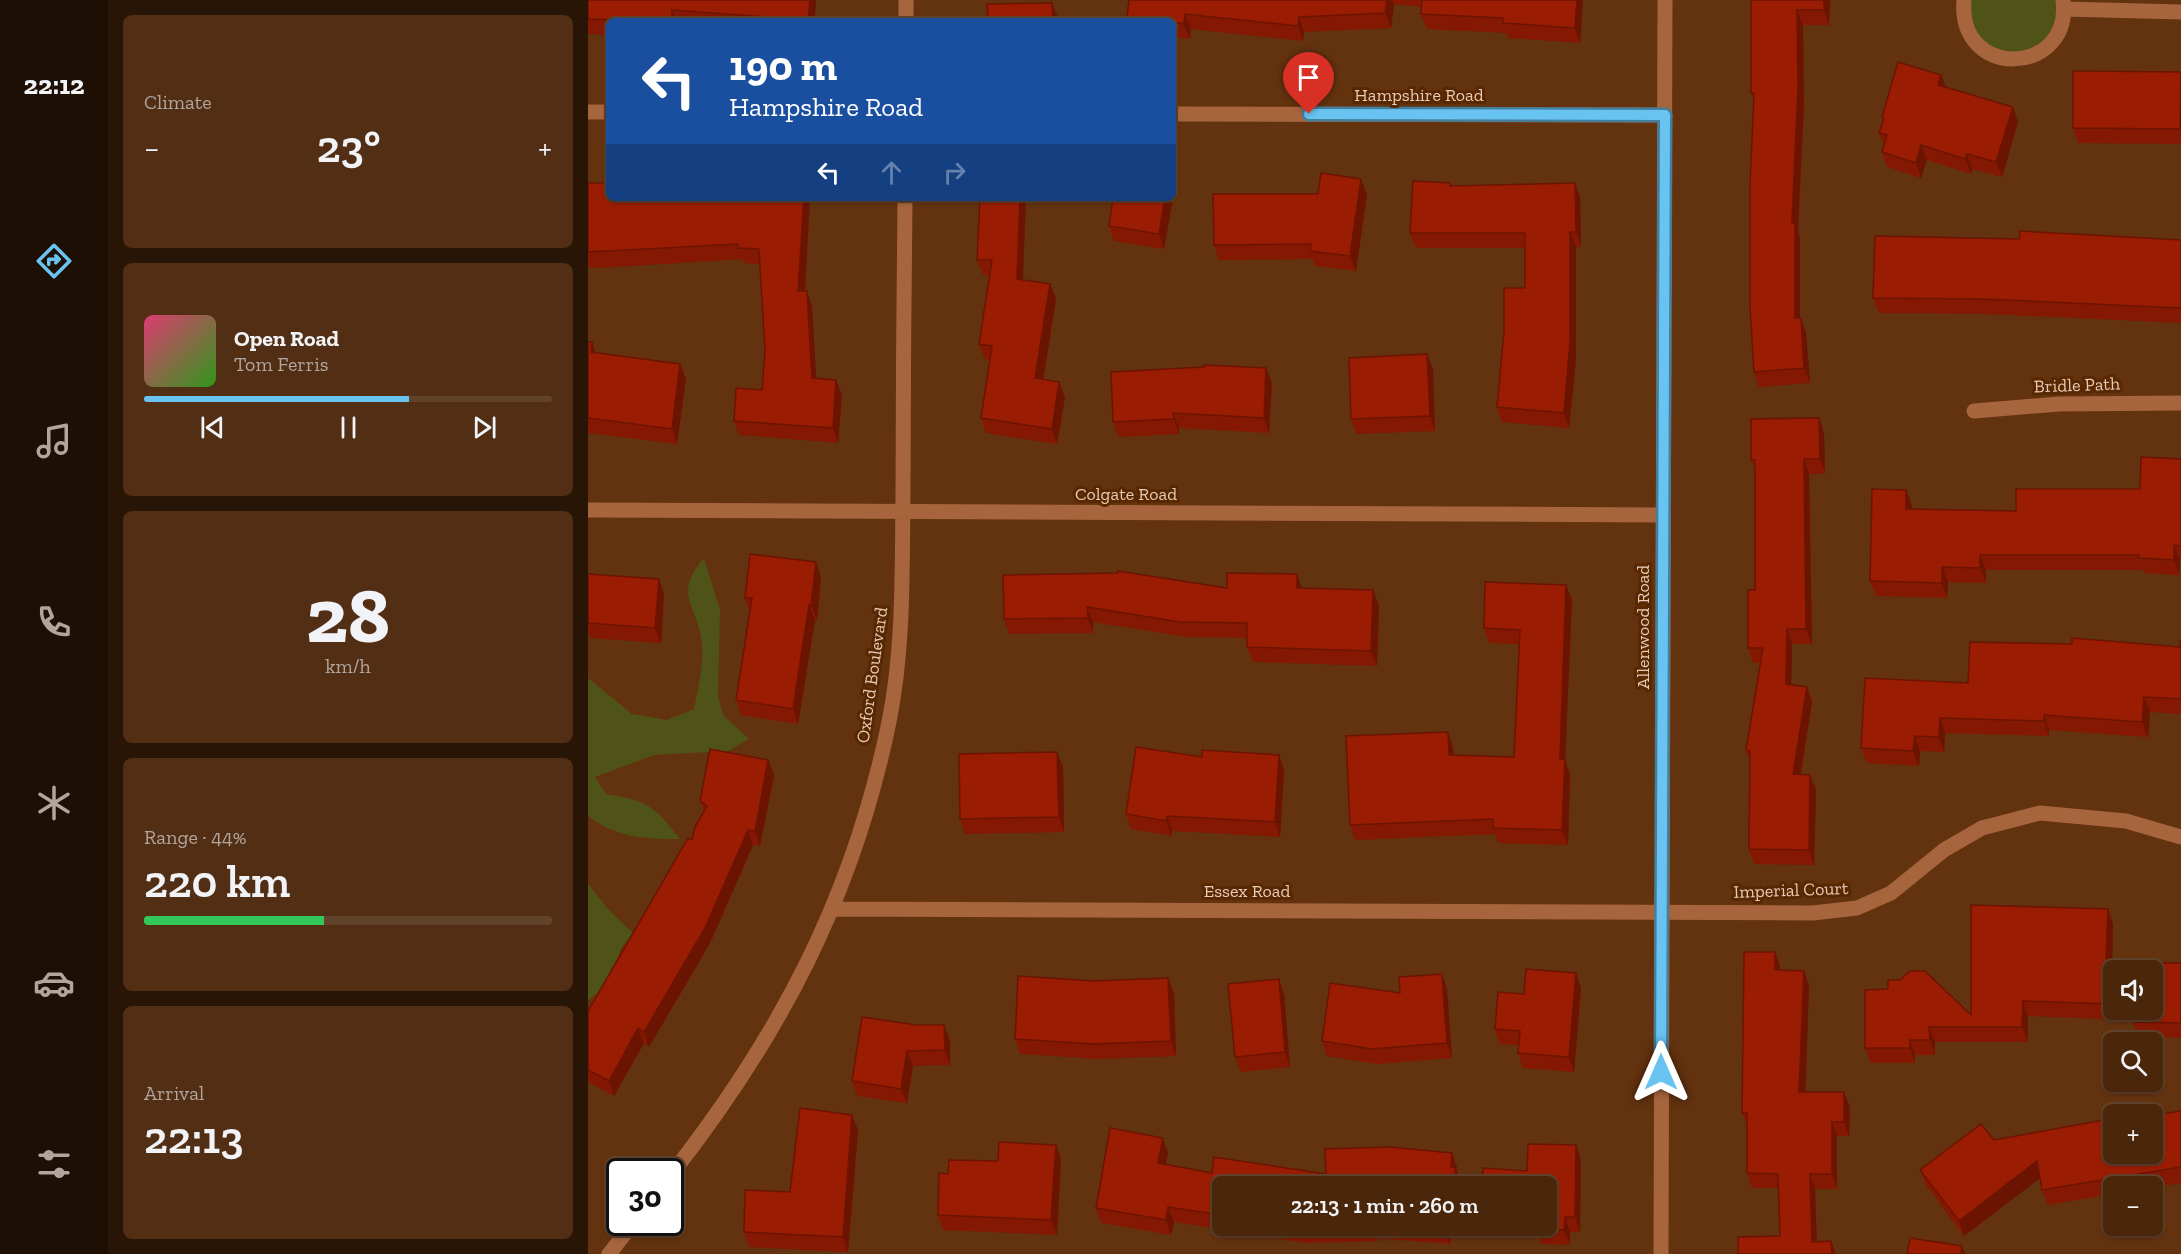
<!DOCTYPE html>
<meta charset="utf-8">
<style>
:root{--surface:#4a260b;--page:#512e14;--text:#f1f3f6;--muted:#b2a59d;--line:#61432c;--accent:#69c3f1}
body{margin:0;font-family:"Zilla Slab",serif;background:var(--page);color:var(--text);height:100vh;display:flex;flex-direction:column;font-size:22px;white-space:nowrap}
*{box-sizing:border-box;margin:0}
p{font-size:20px;color:var(--muted)}
.icon{flex:none;width:33px;height:33px;fill:none;stroke:currentColor;stroke-width:2;stroke-linecap:round;stroke-linejoin:round}
.map{position:relative;flex:1;overflow:hidden}
.sheet{display:flex;flex-direction:column;gap:15px;padding:15px;background:#291506;width:480px}
.sheet>*{flex:none}
.hud{position:absolute;left:18px;top:18px;width:570px;height:183px;border-radius:9px;box-shadow:0 2px 4px #0004,0 0 0 2px var(--line);background:#1a4fa0;color:#fff;overflow:hidden}
.buttons{position:absolute;left:1515px;top:960px;display:grid;gap:12px}
.buttons a{display:grid;place-items:center;width:60px;height:60px;border-radius:9px;background:var(--surface);box-shadow:0 2px 4px #0004,0 0 0 2px var(--line);font-size:30px}
.speed{position:absolute;left:18px;top:1158px;display:flex;gap:12px;font-size:30px;font-weight:700;text-align:center}
.speed>*{display:grid;place-content:center;width:78px;height:78px;border-radius:50%;background:var(--surface);box-shadow:0 2px 4px #0004,0 0 0 2px var(--line);line-height:1}
.speed .limit{border:3px solid #111;border-radius:9px;background:#fff;color:#111}
.pin{position:absolute;display:grid;place-items:center;width:51px;height:51px;color:#fff;margin:-62px -26px;border-radius:50% 50% 50% 0;rotate:-45deg;box-shadow:0 0 6px #0007}
.pin .icon{rotate:45deg}
.me{position:absolute;width:66px;margin:-33px;rotate:0deg;stroke-linejoin:round;filter:drop-shadow(0 0 4px #0008)}
.turn{display:flex;align-items:center;gap:21px;height:126px;padding:0 24px;font-size:27px}
.turn .icon{width:78px;height:78px;stroke-width:2.5}
.turn b{display:block;font-size:42px;line-height:51px}
.lanes{display:flex;align-items:center;height:57px;padding:0 24px;background:#0003;justify-content:center;gap:30px;direction:ltr}
.lanes .off{opacity:.35}
.big{font-size:45px;font-weight:600;line-height:1.1}
.sheet .tile{flex:1;display:flex;flex-direction:column;justify-content:center;gap:9px;min-width:0;padding:0 21px;border-radius:9px;background:var(--page)}
.sheet .dial{align-items:center;gap:0}
.dial b{font-size:78px;line-height:1}
.song{display:flex;align-items:center;gap:18px}
.cover{width:72px;height:72px;border-radius:9px;background:linear-gradient(135deg,hsl(340 70% 55%),hsl(110 70% 35%))}
.played{height:6px;border-radius:3px;background:linear-gradient(90deg,var(--accent) 65%,var(--line) 65%)}
.keys{display:flex;justify-content:space-around;direction:ltr}
.heat{display:flex;justify-content:space-between;align-items:center;font-size:33px;direction:ltr}
.charge{height:9px;border-radius:4px;background:linear-gradient(90deg,#34c759 44%,var(--line) 0)}
.trip{position:absolute;left:624px;top:1176px;width:345px;height:60px;border-radius:9px;background:var(--surface);box-shadow:0 2px 4px #0004,0 0 0 2px var(--line);font-weight:600;line-height:60px;text-align:center}
main{display:flex;flex:1;min-height:0}
.tabs{display:flex;flex-direction:column;width:108px;justify-content:space-around;align-items:center;background:#1e0f04;color:var(--muted)}
.tabs .icon{width:42px;height:42px}
.tabs .current{color:var(--accent)}
.tabs b{font-size:27px;color:var(--text)}
.map>svg:first-child{display:block}
.green{fill:#505317}
.lines{fill:none;stroke-linecap:round;stroke-linejoin:round}
.minor{stroke:#a6653c;stroke-width:15}
.wall{fill:#841803;fill-rule:evenodd}
.shaded-wall{fill:#6c1402}
.building{fill:#9a1c03;stroke:#6c1402;stroke-width:1.5}
.route-casing{stroke:#447f9d;stroke-width:15}
.route{stroke:#69c3f1;stroke-width:10}
.labels{text-anchor:middle;stroke-width:6;stroke-linejoin:round;paint-order:stroke}
.street-label{font-size:18px;fill:#e8cab8;stroke:#582801}
</style>
<main>
<nav class="tabs">
<b>22:12</b>
<svg class="icon current" aria-label="directions" viewBox="0 0 24 24"><path d="M12 3l9 9-9 9-9-9zM9 14v-3h6M13 9l2 2-2 2"/></svg>
<svg class="icon" aria-label="music" viewBox="0 0 24 24"><path d="M9 18V5l10-2v13"/><circle cx="6" cy="18" r="3"/><circle cx="16" cy="16" r="3"/></svg>
<svg class="icon" aria-label="phone" viewBox="0 0 24 24"><path d="M5 4h4l2 5-3 2q2 4 5 5l2-3 5 2v4C11 20 4 13 5 4z"/></svg>
<svg class="icon" aria-label="climate" viewBox="0 0 24 24"><path d="M12 3v18M4 7l16 10M4 17L20 7"/></svg>
<svg class="icon" aria-label="car" viewBox="0 0 24 24"><path d="M5 17H2v-5l4-1 3-4h7l3 4 3 1v5h-3M9 17h6M6 11h13"/><circle cx="7" cy="17" r="2"/><circle cx="17" cy="17" r="2"/></svg>
<svg class="icon" aria-label="filters" viewBox="0 0 24 24"><path d="M4 7h16M4 17h16"/><circle cx="9" cy="7" r="2"/><circle cx="15" cy="17" r="2"/></svg>
</nav>
<section class="sheet">
<div class="tile"><p>Climate</p>
<div class="heat"><a>−</a><b class="big">23°</b><a>+</a></div>
</div>
<div class="tile">
<div class="song"><i class="cover"></i><div><b>Open Road</b><p>Tom Ferris</p></div></div>
<div class="played"></div>
<div class="keys"><svg class="icon" aria-label="previous" viewBox="0 0 24 24"><path d="M18 5L8 12l10 7zM5 5v14"/></svg><svg class="icon" aria-label="pause" viewBox="0 0 24 24"><path d="M8 5v14M16 5v14"/></svg><svg class="icon" aria-label="next" viewBox="0 0 24 24"><path d="M6 5l10 7-10 7zM19 5v14"/></svg></div>
</div>
<div class="tile dial"><b>28</b><p>km/h</p></div>
<div class="tile"><p>Range · 44%</p><b class="big">220 km</b><div class="charge"></div></div>
<div class="tile"><p>Arrival</p><b class="big">22:13</b></div>
</section>
<div class="map">
<svg width="1593" height="1254" viewBox="0 0 1593 1254">
<rect width="100%" height="100%" fill="#63320f"/>
<path class="green" d="M1376 0H1475L1468 38 1430 60 1387 42Z
M116 558 132 610 130 696 135 715 161 739 140 751 66 755 7 777 18 794C61 801 66 806 92 839 61 840 24 837 0 815V678L44 714 79 720 106 709C110 688 116 665 114 644 111 606 83 596 116 558Z
M0 884 20 909 46 934 35 945 16 988 0 1000Z"/>
<g class="lines">
<path class="minor" d="M1376 0C1369 81 1485 76 1475 0
M1476 9 1593 12
M318 21V0
M0 112H21
M585 114 1077 115
M1386 411 1471 404 1593 403
M0 510 1075 515
M245 909 1225 913 1269 908 1303 893 1356 850 1394 828 1452 813 1538 821 1593 837
M82 1176C192 1036 265 897 301 722 316 647 314 570 315 494 315 395 316 297 317 198
M21 1254 46 1222
M1073 1254 1077 0"/>
</g>
<path class="wall" d="M0 0 227 21H21V35L0 34Z
M541 0H995L992 43 920 38 918 33 839 29 833 14 834 7 806 4 803 28 716 32 715 41 603 29 602 39 585 37V21H540L539 17Z
M1242 0 1241 25H1215L1216 102 1210 231 1212 238V318L1218 333 1222 383 1171 387 1166 372V100L1163 93 1162 10Z
M1593 72V144L1490 143 1485 128Z
M1353 75 1358 87 1430 122 1414 177 1384 169 1383 174 1339 160 1333 178 1299 167 1294 152 1296 145 1291 133 1295 120 1294 117Z
M0 183 222 198 217 291 224 306 228 378 254 395 250 443 151 435 146 421 174 390 177 352 172 264 156 263 154 259 12 268 0 267Z
M862 183 863 186 987 183 992 198 993 247H988V358L981 428 914 422 909 407 937 288V248H828L822 233Z
M730 194H779L768 271 727 266 725 259 631 260 626 245Z
M438 198 435 280 462 284 468 299 455 379 471 382 477 397 469 444 398 433 393 418 402 360 397 359 391 344 402 275H395L389 260Z
M525 198H585L576 249 526 241 521 226Z
M1431 239 1593 240V323L1400 314 1291 313 1285 298Z
M0 342H4L7 352 92 364 98 379 89 444 0 433V435Z
M845 369 847 431 768 434 763 419Z
M684 383 681 433 591 428V434L530 437 525 422Z
M1236 433 1237 474H1221L1224 644H1204L1203 685 1219 687 1224 702 1213 774 1222 775 1228 790 1226 865 1166 864 1161 849 1162 761 1158 750 1172 663H1165L1160 648 1167 590V469L1163 460Z
M1593 459V560H1592L1591 575 1556 573 1555 570H1398V583L1360 582 1359 598 1288 596 1282 581 1318 490 1324 505V509L1428 511 1552 489Z
M0 574 76 594 73 643 2 638 0 633Z
M233 577 229 620H227L210 724 153 715 148 700 162 612 157 598Z
M978 585 984 600 977 761 982 774 980 845 910 843 907 834 767 840 762 825 865 747 866 756 926 757 931 644 901 643 896 628Z
M639 588H714L791 605 789 666 665 662 659 647V638L598 637 505 622V633L421 634 416 619Z
M1593 641V714L1562 712 1560 737 1461 730V736L1357 733 1356 752 1332 751 1331 766 1279 763 1273 748 1380 683 1592 647Z
M691 755 696 770 692 837 584 831 583 836 543 829 538 814 614 757Z
M180 760 186 775 172 846 165 845 122 943 61 1047 56 1043 26 1096 0 1082V1011L104 840 116 812 112 801Z
M475 767 476 832 377 834 372 819Z
M1520 909 1525 924 1524 962 1593 963V1038L1551 1037 1545 1022V1020L1440 1016V1042H1347V1055H1327V1063H1283L1277 1048 1383 1015ZM1526 970 1564 1010H1526Z
M1187 952 1192 966V970L1216 971 1221 985 1217 1092 1262 1107 1261 1136H1249V1189H1227L1229 1242 1248 1254 1192 1236 1190 1188H1164L1159 1173V1126L1154 1113Z
M988 973 993 988 986 1072 935 1068 930 1053 931 1045 912 1044 907 1029 936 994Z
M854 974 859 989 864 1058 789 1064 739 1056 734 1041 812 993Z
M580 978 586 993 588 1056 511 1059 432 1054 427 1039 506 981Z
M696 994 702 1067 653 1072 647 1057Z
M328 1025 362 1040V1065L325 1066 319 1103 269 1096 264 1081Z
M1593 1111V1183L1564 1188V1186H1526V1194L1460 1205 1454 1190 1452 1178 1376 1236 1338 1185 1332 1170 1406 1140 1517 1125Z
M270 1130 260 1252 161 1247 156 1232 202 1192Z
M468 1145 473 1160 469 1235 355 1230 350 1215 360 1174Z
M580 1153 578 1164 624 1173 738 1174 869 1168V1171L873 1182 634 1186V1226H864L862 1244 789 1238V1241L718 1243 586 1222 583 1235 513 1223 508 1208Z
M993 1160 992 1232H982V1245L953 1244 948 1229H944L943 1226H958L939 1171Z"/>
<path class="shaded-wall" d="M222 0H228L227 21H220V20Z
M799 0H804L806 4 803 28 797 13Z
M989 0H995L992 43 987 28Z
M1236 0H1242L1241 25 1236 10Z
M464 3 470 18V21H465Z
M84 10 88 21H84Z
M1209 10 1215 25 1216 102 1210 231 1212 238V333L1207 318 1204 223Z
M597 14 603 29 602 39 596 24Z
M711 17 716 32 715 41 710 26Z
M1593 72V132L1592 129Z
M1353 75 1359 90 1350 85Z
M1425 107 1430 122 1414 177 1408 162Z
M1333 145 1339 160 1333 178 1328 163Z
M1379 154 1384 169 1383 174 1377 159Z
M773 179 779 194 768 271 762 256Z
M987 183 992 198 993 247 988 232Z
M216 198H222L216 306 210 291Z
M432 198H438L434 294 429 279Z
M577 198H585L576 249 571 234Z
M982 232 988 247V358L981 428 976 413Z
M462 284 468 299 453 393 447 378Z
M219 291 224 306 229 393 224 378Z
M1213 318 1218 333 1222 383 1216 368Z
M4 342 9 357 3 352Z
M839 354 845 369 847 431 842 416Z
M92 364 98 379 89 444 84 429Z
M678 368 684 383 681 433 676 418Z
M248 380 254 395 250 443 245 428Z
M471 382 477 397 469 444 464 429Z
M585 413 591 428V434L586 419Z
M1231 418 1236 433 1237 474 1232 459Z
M1216 459 1221 474 1224 644 1218 629Z
M1318 490 1324 505 1323 524 1318 509Z
M1586 545 1592 560 1591 575 1586 560Z
M1392 555 1398 570V583L1392 568Z
M228 562 233 577 229 620 223 605Z
M1354 567 1360 582 1359 598 1354 583Z
M709 574 714 589 709 588Z
M71 579 76 594 73 643 67 628Z
M978 585 984 600 977 761 982 774 980 845 974 830 972 759Z
M785 590 791 605 789 666 783 651Z
M221 605 227 620 210 724 205 709Z
M499 607 505 622V633L500 618Z
M1199 629 1204 644 1203 699 1198 684Z
M1219 687 1224 702 1210 789 1205 774Z
M1556 697 1562 712 1560 737 1554 722Z
M1456 715 1461 730V736L1456 721Z
M1352 718 1357 733 1356 752 1351 737Z
M860 732 865 747 866 770 861 755Z
M1327 736 1332 751 1331 766 1325 751Z
M469 752 475 767 476 832 471 817Z
M691 755 696 770 692 837 687 822Z
M180 760 186 775 172 846 167 831Z
M1222 775 1228 790 1226 865 1221 850Z
M579 816 584 831 583 836 578 821Z
M160 830 165 845 122 943 61 1047 56 1032Z
M1520 909 1525 924 1524 977 1518 962Z
M1187 952 1192 966V985L1187 970Z
M1216 971 1221 985 1217 1107 1211 1092Z
M988 973 993 988 986 1072 981 1057Z
M854 974 859 989 864 1058 859 1043Z
M580 978 586 993 588 1056 583 1041Z
M691 979 696 994 702 1067 697 1052Z
M1435 1001 1440 1016V1042L1434 1027Z
M356 1025 362 1040V1065L357 1050Z
M1341 1027 1347 1042V1055L1342 1040Z
M50 1028 56 1043 26 1096 21 1081Z
M1322 1040 1327 1055V1063L1322 1048Z
M319 1051 325 1066 319 1103 313 1089Z
M1256 1092 1262 1107 1261 1136 1256 1122Z
M264 1115 270 1130 260 1252 255 1237Z
M1244 1122 1249 1136V1189L1244 1174Z
M575 1138 580 1153 575 1178 570 1163Z
M468 1145 473 1160 469 1235 463 1220Z
M988 1145 993 1160 992 1232 987 1217Z
M864 1153 869 1168V1171L873 1182V1186H869L863 1167Z
M1449 1161 1455 1176 1376 1236 1371 1221Z
M1222 1174 1227 1189 1229 1254 1224 1242Z
M580 1207 586 1222 583 1235 578 1220Z
M977 1217 982 1232V1245L976 1230Z
M783 1226H784L789 1238V1241Z
M857 1226H864L862 1244 857 1229Z
M1243 1241 1248 1254H1244Z
M1374 1246 1377 1254H1373Z"/>
<path class="building" d="M0 0H222L220 20 84 10V21L0 19Z
M541 0H799L797 13 711 17 710 26 597 14 596 24 585 22V21H572L539 17Z
M834 0H989L987 28 915 23V18L833 14Z
M1163 0H1236V10H1209L1210 87 1204 223H1207V318H1213L1216 368 1166 372 1162 307V184L1166 93H1163Z
M464 3 465 21H400L399 4Z
M1310 62 1353 75 1350 85 1425 107 1408 162 1379 154 1377 159 1333 145 1328 163 1294 152 1299 135 1291 133 1296 118 1294 117Z
M1485 71 1593 72 1592 129 1485 128Z
M733 173 773 179 762 256 722 251 723 244 626 245 625 194H730Z
M825 181 862 183V186L987 183 988 232H982V343L976 413 909 407 916 331V288H937V233H822Z
M0 183H21V198H216L210 291H219L224 378 248 380 245 428 146 421 148 388 174 390 177 352 171 249 150 248V244L0 252Z
M392 198H432L429 279 462 284 447 378 471 382 464 429 393 418 404 346 391 344 404 260H389Z
M525 198H577L571 234 521 226Z
M1432 231 1593 240V308L1394 299 1285 298 1287 236 1431 239Z
M0 342H4L3 352 92 364 84 429 0 418Z
M839 354 842 416 763 419 761 358Z
M616 365 678 368 676 418 585 413 586 419 525 422 523 372 616 367Z
M1231 418 1232 459H1216L1218 629H1199L1198 684 1219 687 1205 774 1222 775 1221 850 1161 849 1162 751 1158 750 1175 648H1160V590H1167V460H1163V419Z
M1553 457 1593 459V546L1586 545V560L1550 558 1551 555H1392V568L1354 567V583L1282 581 1284 489 1318 490V509L1428 511V489H1552Z
M162 554 228 562 223 605H221L205 709 148 700 164 598H157Z
M530 571 639 588V573L709 574V588L785 590 783 651 659 647V623L592 622 499 607 500 618 416 619 415 575 530 573Z
M0 574 71 579 67 628 0 623Z
M897 582 978 585 972 759H977L974 830 905 828V819L762 825 758 736 860 732 861 755 926 757 932 630 896 628Z
M1484 638 1592 647V641H1593V699L1556 697 1554 722 1456 715V721L1352 718 1351 737 1327 736 1325 751 1273 748 1277 678 1380 683 1382 642 1484 644Z
M548 747 614 757V750L691 755 687 822 579 816 578 821 538 814Z
M122 749 180 760 167 831 160 830 117 928 56 1032 50 1028 21 1081 0 1070V1011L100 838 104 840 107 827 119 806 112 801Z
M469 752 471 817 372 819 371 754Z
M1383 905 1520 909 1518 962 1593 963V1023L1545 1022 1546 1010H1564V970H1526V1004L1435 1001 1434 1027H1341L1342 1040H1322V1048H1277V990L1300 989V980H1312L1322 971H1337L1383 1015Z
M1156 952H1187V970L1216 971 1211 1092H1256V1122H1244V1174H1222L1224 1242 1243 1241 1244 1254H1150V1237L1192 1236 1190 1174 1159 1173V1113H1154Z
M938 969 988 973 981 1057 930 1053 932 1031 907 1029 910 992 936 994Z
M854 974 859 1043 784 1049 734 1041 742 983 812 993 811 977Z
M430 976 506 981 580 978 583 1041 506 1044 427 1039Z
M691 979 697 1052 647 1057 640 984Z
M274 1017 328 1025H356L357 1050 319 1051 313 1089 264 1081Z
M212 1108 264 1115 255 1237 156 1232 157 1190 202 1192Z
M1593 1111V1167L1454 1190 1449 1161 1371 1221 1332 1170 1393 1124 1406 1140 1516 1120 1517 1125 1526 1123V1154H1564V1116Z
M522 1128 575 1138 570 1163 624 1173 626 1157 738 1174 737 1149 802 1147 864 1153 863 1167H867L869 1186H634V1215L580 1207 578 1220 508 1208Z
M411 1142 468 1145 463 1220 350 1215 351 1173 360 1174 361 1160 410 1161Z
M940 1144 988 1145 987 1217H977L976 1230 948 1229V1226H958V1186H894L895 1168 939 1171Z
M699 1226H783L713 1228Z
M812 1226H857V1229Z
M1322 1238 1374 1246 1373 1254H1319Z"/>
<g class="lines">
<defs>
<path id="route" d="M721 114 1077 115 1073 1072"/>
</defs>
<use href="#route" class="route-casing"/>
<use href="#route" class="route"/>
</g>
<g class="labels">
<g class="street-label">
<text x="831" y="101">Hampshire Road</text>
<text transform="translate(1489 385) rotate(-2)" y="6">Bridle Path</text>
<text x="538" y="500">Colgate Road</text>
<text transform="translate(1055 627) rotate(-90)" y="6">Allenwood Road</text>
<text transform="translate(284 675) rotate(-82)" y="6">Oxford Boulevard</text>
<text transform="translate(1203 890) rotate(-2)" y="6">Imperial Court</text>
<text x="659" y="897">Essex Road</text>
</g>
</g>
</svg>
<div class="buttons">
<a><svg class="icon" aria-label="sound" viewBox="0 0 24 24"><path d="M4 9h4l5-4v14l-5-4H4zM17 9q2 3 0 6"/></svg></a>
<a><svg class="icon" aria-label="search" viewBox="0 0 24 24"><circle cx="10" cy="10" r="6"/><path d="M15 15l6 6"/></svg></a>
<a>+</a>
<a>−</a>
</div>
<div class="speed"><div class="limit">30</div></div>
<div class="pin" style="left:721px;top:114px;background:#d93025"><svg class="icon" aria-label="arrive" viewBox="0 0 24 24"><path d="M6 21V4h12l-3 4 3 4H6"/></svg></div>
<svg class="me" style="left:1073px;top:1072px" viewBox="-20 -20 40 40"><path d="M0-17L14 15 0 8-14 15z" fill="#69c3f1" stroke="#fff" stroke-width="4"/></svg>
<div class="trip">22:13 · 1 min · 260 m</div>
<div class="hud">
<div class="turn"><svg class="icon" aria-label="left" viewBox="0 0 24 24"><path d="M17 20v-9H6M10 6l-5 5 5 5"/></svg><div><b>190 m</b>Hampshire Road</div></div>
<div class="lanes"><svg class="icon" aria-label="left" viewBox="0 0 24 24"><path d="M17 20v-9H6M10 6l-5 5 5 5"/></svg><svg class="icon off" aria-label="ahead" viewBox="0 0 24 24"><path d="M12 20V5M6 11l6-6 6 6"/></svg><svg class="icon off" aria-label="right" viewBox="0 0 24 24"><path d="M7 20v-9h11M14 6l5 5-5 5"/></svg></div>
</div>
</div>
</main>
